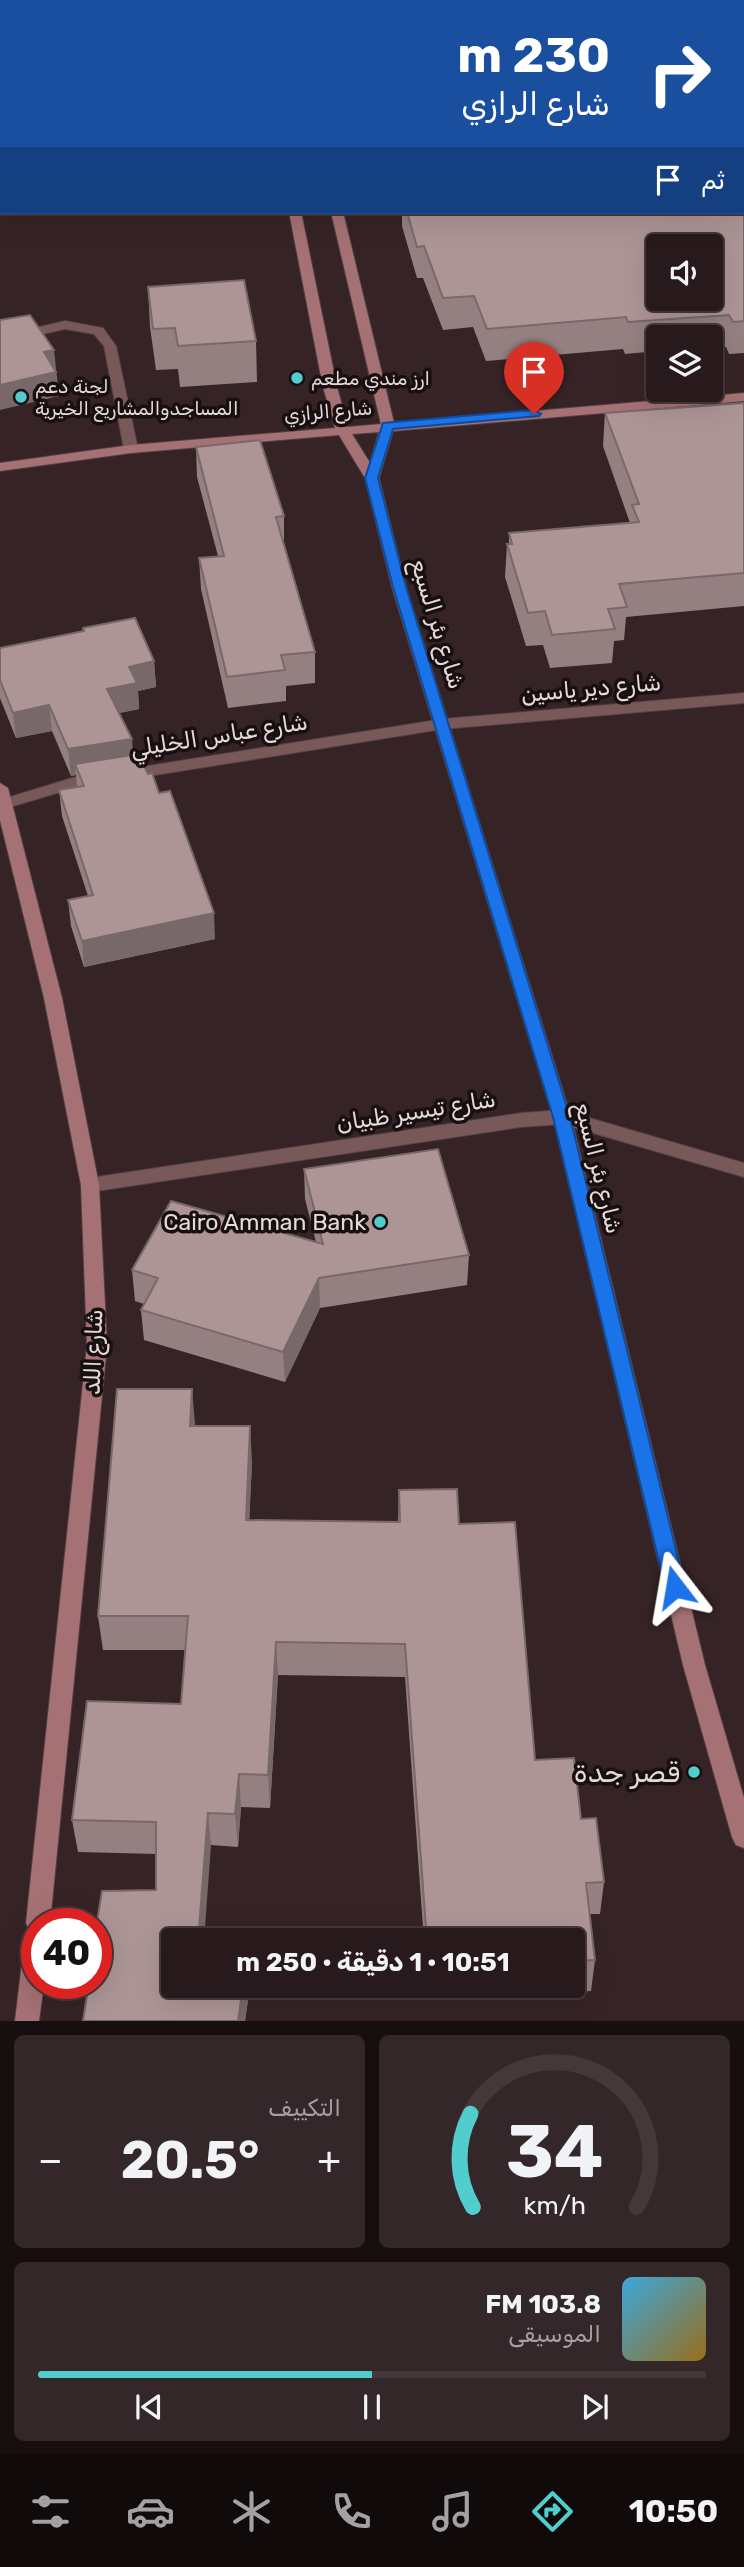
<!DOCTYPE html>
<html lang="ar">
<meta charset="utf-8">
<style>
:root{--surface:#281a1c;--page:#342729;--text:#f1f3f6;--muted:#a5a1a3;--line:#44383b;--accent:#52cdcd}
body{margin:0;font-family:Rubik,"Noto Sans Arabic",sans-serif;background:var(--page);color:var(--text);direction:rtl;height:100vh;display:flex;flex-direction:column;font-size:26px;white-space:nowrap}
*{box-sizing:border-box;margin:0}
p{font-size:23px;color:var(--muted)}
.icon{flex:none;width:38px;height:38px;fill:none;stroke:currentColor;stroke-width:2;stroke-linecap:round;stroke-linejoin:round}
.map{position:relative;height:2021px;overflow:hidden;direction:ltr}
.side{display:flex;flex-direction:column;gap:14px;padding:14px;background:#160e0f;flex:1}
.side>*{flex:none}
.banner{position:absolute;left:0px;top:0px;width:746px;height:214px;box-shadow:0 7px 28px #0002,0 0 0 2px var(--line);direction:rtl;background:#1a4fa0;color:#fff;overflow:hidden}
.controls{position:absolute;left:646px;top:234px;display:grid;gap:14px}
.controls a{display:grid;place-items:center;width:77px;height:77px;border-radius:7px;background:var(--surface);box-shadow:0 7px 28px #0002,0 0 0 2px var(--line);font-size:35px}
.speed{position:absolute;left:21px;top:1908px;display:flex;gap:14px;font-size:35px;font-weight:700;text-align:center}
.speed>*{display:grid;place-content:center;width:91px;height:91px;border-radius:50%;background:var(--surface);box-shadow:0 7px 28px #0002,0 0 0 2px var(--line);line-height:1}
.speed .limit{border:10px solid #d22;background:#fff;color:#111}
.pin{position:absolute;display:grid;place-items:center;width:60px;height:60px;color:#fff;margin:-72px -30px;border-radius:50% 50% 50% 0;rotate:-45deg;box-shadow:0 0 7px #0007}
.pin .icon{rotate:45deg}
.me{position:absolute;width:77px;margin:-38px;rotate:346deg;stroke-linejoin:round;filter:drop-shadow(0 0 5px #0008)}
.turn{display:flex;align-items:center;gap:24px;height:147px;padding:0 21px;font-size:32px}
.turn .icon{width:91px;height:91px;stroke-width:2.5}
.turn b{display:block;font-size:49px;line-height:60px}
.then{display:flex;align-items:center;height:66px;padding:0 21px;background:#0003;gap:14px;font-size:26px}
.big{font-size:52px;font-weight:700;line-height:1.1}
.side .widget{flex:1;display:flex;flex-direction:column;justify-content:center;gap:10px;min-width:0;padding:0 24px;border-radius:10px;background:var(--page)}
.side .dial{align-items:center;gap:0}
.dial svg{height:182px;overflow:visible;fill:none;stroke:var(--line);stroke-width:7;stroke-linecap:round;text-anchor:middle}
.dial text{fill:var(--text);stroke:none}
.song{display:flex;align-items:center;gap:21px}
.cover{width:84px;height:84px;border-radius:10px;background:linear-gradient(135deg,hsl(200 70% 55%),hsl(40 70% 35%))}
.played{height:7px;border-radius:4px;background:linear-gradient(90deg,var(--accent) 50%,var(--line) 50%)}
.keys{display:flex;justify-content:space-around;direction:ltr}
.heat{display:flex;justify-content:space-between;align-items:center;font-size:38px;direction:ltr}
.side .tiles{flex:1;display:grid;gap:14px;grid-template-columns:1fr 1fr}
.widget:last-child{grid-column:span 2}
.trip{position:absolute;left:161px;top:1928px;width:424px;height:70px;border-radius:7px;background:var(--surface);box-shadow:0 7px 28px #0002,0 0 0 2px var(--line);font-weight:700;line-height:70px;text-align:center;direction:rtl}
.dock{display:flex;height:112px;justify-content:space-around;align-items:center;background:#100a0b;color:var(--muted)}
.dock .icon{width:49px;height:49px}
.dock .on{color:var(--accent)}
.dock b{font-size:32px;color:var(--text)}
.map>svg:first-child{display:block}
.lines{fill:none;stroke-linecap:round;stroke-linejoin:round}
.lane-casing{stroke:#524042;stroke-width:2}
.street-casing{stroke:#524042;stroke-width:2}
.secondary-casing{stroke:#524042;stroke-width:2}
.lane{fill:#795859;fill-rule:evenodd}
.street{fill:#795859;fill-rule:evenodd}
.secondary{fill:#a67174;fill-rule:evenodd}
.wall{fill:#958081}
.shaded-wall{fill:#796869}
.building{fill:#ad9596;stroke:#796869;stroke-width:2;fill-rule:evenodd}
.route{fill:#1a73e8;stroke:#114b97;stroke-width:2}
.poi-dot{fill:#52cdcd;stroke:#180f10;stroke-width:2.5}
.labels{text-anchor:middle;stroke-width:7;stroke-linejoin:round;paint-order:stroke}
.far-poi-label{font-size:19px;fill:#e6d9d9;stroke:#180f10;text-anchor:start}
.far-street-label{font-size:19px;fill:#e6d9d9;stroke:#180f10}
.street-label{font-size:23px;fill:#e6d9d9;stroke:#180f10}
.poi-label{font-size:23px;fill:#e6d9d9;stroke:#180f10;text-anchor:end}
.near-poi-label{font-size:28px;fill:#e6d9d9;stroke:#180f10;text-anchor:end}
</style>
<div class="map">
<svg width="744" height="2021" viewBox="0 0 744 2021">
<rect width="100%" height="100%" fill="#362325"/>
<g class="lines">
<defs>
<path id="lane" d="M653 0H663L664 2H654Z"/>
<path id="street" d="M65 321 103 328 116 346 138 449 136 452 131 453 124 449 104 346 94 334 65 329 0 344V336Z
M744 693V703L443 729 74 788 0 810V800L72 778 443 719Z
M562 1110 744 1163V1177L562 1124 521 1127 90 1192 83 1190 81 1185 83 1180 90 1178 521 1113Z"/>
<path id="secondary" d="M109 0H121L108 2Z
M151 0H169L150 2Z
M245 0H255V2H245Z
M277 0H287L288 2H278Z
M486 0H529L485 2Z
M0 34H2V40H0Z
M289 212H301L337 387 348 427 381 424 331 212H343L394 423 744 393V401L393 431 379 478 406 587 571 1117 705 1665 744 1798V1848L736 1845 732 1837 683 1665 553 1117 392 587 365 478 339 435 131 453 0 471V463L131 445 335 428 323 387ZM379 432 370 463 352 434Z
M0 783 8 788 62 998 99 1185 107 1345 50 1923H37V1983H44L39 2021H15L25 1937 29 1929 26 1923 87 1345 81 1185 44 998 0 820Z"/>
</defs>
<use href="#lane" class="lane-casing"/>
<use href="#street" class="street-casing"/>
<use href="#secondary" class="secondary-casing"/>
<use href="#lane" class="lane"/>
<use href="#street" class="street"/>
<use href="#secondary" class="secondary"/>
</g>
<path class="wall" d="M0 48H2V168L0 167Z
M744 167V353L729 354 726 347 710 348V338H658V351L625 354 623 349 486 361 473 327 443 330 423 278H417L402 226V212H744Z
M148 287 256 341 257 382 180 387 178 369 156 370 150 327Z
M744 403V606L626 617 624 640 614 641 612 663 550 668 543 645 526 646 505 577 507 544H509V533L630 523 603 446 605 413Z
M196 447 284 516V547L315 652V683L286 686V701L228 708 201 589 199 558 218 556 197 477Z
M83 628 154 661 156 687 138 691 139 709 119 713 133 755 215 939 84 967 71 926 68 900 88 896 62 816 59 790 77 787 76 775 71 776 52 731 16 738 0 698V648L83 632Z
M304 1169 469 1255 467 1285 320 1308 285 1382 144 1340 141 1310 144 1304 135 1301 132 1270 316 1242 305 1199Z
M252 1461 249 1520 398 1522 399 1490 459 1524 535 1760 581 1819 604 1882 600 1914H590L595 1960 591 1991 428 1999 427 1986H572V1941H424L405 1677 278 1675 270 1808 241 1807 238 1847 211 1845 173 1941 250 1986 245 2021H83L156 1890V1854L78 1852 72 1820 181 1704 185 1650H103L98 1616Z"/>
<path class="shaded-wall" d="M54 350 59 396 0 410V385L44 352Z
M154 661 156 687 138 691 139 709 110 715 107 689 129 667Z
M49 705 52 731 16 738 13 713Z
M132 739 134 766 75 764 76 775 71 776 68 749Z
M214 913 215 939 84 967 82 941Z
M319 1278 320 1308 285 1382 283 1352Z
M192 1389 195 1424 193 1461 190 1426Z
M250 1426 252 1461 248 1554 246 1520Z
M276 1642 278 1675 270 1808 268 1775Z
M239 1774 241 1807 238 1847 235 1814Z
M208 1813 211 1845 204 1941H198Z
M243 1986H250L245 2021H238Z"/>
<path class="building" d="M0 48H2V135L0 134Z
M744 167V321L733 322 729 315 628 322 626 317 487 329 474 296 443 298 424 246 417 247 407 212H744ZM658 247H710V299H658Z
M244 280 256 341 178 346 175 328 153 329 148 287Z
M30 315 54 350 44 352 56 372 0 385V320Z
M744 403V573L619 584 627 607 608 609 615 629 552 635 545 611 528 613 507 544H512L509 533 639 522 632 505 639 504 605 413Z
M260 440 284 516 276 517 315 652 281 655 285 670 227 677 199 558 224 556 196 447Z
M135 618 154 661 129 667 137 683 107 689 132 739 68 749 49 705 13 713 0 680V648L84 631 83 628Z
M138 754 148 774 152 773 159 793 170 791 214 913 82 941 68 900 93 895 59 790 84 786 75 764Z
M438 1149 469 1255 319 1278 283 1352 141 1310 158 1278 132 1270 171 1201 323 1244 304 1169Z
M117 1389H192L190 1426H250L246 1520 400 1522 399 1490 457 1489 459 1524 515 1522 535 1760 574 1758 581 1819 596 1818 604 1882 586 1883 595 1960 572 1961V1941H427L405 1644 276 1642 268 1775 239 1774 235 1814 208 1813 198 1941H173V1986H243L238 2021H83L89 1983H96V1928L102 1891 156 1890V1822L72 1820 87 1701 181 1704 188 1616H98Z"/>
<path class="route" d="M534 410 541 414 539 416 393 429 378 478 406 587 570 1117 685 1587 682 1593 675 1595 668 1593 665 1587 553 1117 393 587 365 478 383 423Z"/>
<g class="poi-dot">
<circle cx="297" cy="378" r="7"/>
<circle cx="21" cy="397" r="7"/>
<circle cx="380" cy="1222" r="7"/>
<circle cx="694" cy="1772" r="7"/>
</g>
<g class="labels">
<g class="far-poi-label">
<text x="311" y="385">ارز مندي مطعم</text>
<text x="35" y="393">لجنة دعم<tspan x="35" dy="22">المساجدوالمشاريع الخيرية</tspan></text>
</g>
<g class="far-street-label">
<text transform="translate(328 411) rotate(-5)" y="7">شارع الرازي</text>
</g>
<g class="street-label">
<text transform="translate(438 624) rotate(73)" y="8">شارع بئر السبع</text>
<text transform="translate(591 688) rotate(-5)" y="8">شارع دير ياسين</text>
<text transform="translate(219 735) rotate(-9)" y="8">شارع عباس الخليلي</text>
<text transform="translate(416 1111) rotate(-9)" y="8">شارع تيسير ظبيان</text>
<text transform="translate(599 1168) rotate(76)" y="8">شارع بئر السبع</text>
<text transform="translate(93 1352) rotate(-88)" y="8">شارع اللد</text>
</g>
<g class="poi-label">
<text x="366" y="1230">Cairo Amman Bank</text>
</g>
<g class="near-poi-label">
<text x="680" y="1782">قصر جدة</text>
</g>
</g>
</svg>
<div class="controls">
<a><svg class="icon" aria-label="sound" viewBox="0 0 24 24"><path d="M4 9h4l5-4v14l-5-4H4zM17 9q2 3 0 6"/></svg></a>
<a><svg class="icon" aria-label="layers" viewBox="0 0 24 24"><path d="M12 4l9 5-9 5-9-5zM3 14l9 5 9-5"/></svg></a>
</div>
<div class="speed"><div class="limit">40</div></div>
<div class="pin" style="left:534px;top:414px;background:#d93025"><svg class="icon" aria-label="arrive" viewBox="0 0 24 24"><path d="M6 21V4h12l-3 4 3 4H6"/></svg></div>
<svg class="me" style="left:675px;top:1587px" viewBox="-20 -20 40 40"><path d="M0-17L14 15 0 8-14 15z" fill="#1a73e8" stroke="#fff" stroke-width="4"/></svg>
<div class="trip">10:51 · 1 دقيقة · 250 m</div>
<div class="banner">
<div class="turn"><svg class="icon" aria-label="right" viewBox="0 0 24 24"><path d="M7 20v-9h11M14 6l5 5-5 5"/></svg><div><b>230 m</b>شارع الرازي</div></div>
<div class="then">ثم<svg class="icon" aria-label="arrive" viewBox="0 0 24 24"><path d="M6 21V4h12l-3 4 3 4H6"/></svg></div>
</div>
</div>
<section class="side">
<div class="tiles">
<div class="widget dial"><svg viewBox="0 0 100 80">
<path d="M14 69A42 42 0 1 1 86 69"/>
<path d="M14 69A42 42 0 0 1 13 28" stroke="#52cdcd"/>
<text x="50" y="56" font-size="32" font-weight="700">34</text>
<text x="50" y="72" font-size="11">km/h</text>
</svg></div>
<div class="widget"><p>التكييف</p>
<div class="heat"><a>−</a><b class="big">20.5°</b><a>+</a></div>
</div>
<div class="widget">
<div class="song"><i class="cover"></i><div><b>103.8 FM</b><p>الموسيقى</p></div></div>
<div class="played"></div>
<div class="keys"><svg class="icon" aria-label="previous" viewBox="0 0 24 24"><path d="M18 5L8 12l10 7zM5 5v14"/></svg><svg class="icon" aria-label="pause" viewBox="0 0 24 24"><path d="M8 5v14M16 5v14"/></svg><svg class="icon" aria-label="next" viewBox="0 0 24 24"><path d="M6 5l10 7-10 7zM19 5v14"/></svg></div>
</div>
</div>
</section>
<nav class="dock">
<b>10:50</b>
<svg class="icon on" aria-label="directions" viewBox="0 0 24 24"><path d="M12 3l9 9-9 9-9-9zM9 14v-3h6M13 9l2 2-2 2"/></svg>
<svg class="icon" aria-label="music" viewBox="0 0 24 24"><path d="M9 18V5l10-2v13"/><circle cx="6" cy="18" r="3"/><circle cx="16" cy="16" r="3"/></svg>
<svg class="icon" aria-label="phone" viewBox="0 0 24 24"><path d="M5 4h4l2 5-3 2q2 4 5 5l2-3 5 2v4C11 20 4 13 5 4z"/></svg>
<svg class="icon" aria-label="climate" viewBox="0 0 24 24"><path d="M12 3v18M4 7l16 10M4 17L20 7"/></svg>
<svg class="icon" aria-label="car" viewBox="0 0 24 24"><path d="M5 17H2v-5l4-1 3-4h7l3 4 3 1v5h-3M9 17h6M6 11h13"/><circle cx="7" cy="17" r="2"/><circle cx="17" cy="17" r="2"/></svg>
<svg class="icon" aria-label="filters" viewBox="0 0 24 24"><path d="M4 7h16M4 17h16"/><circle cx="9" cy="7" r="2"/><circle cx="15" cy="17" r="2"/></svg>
</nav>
